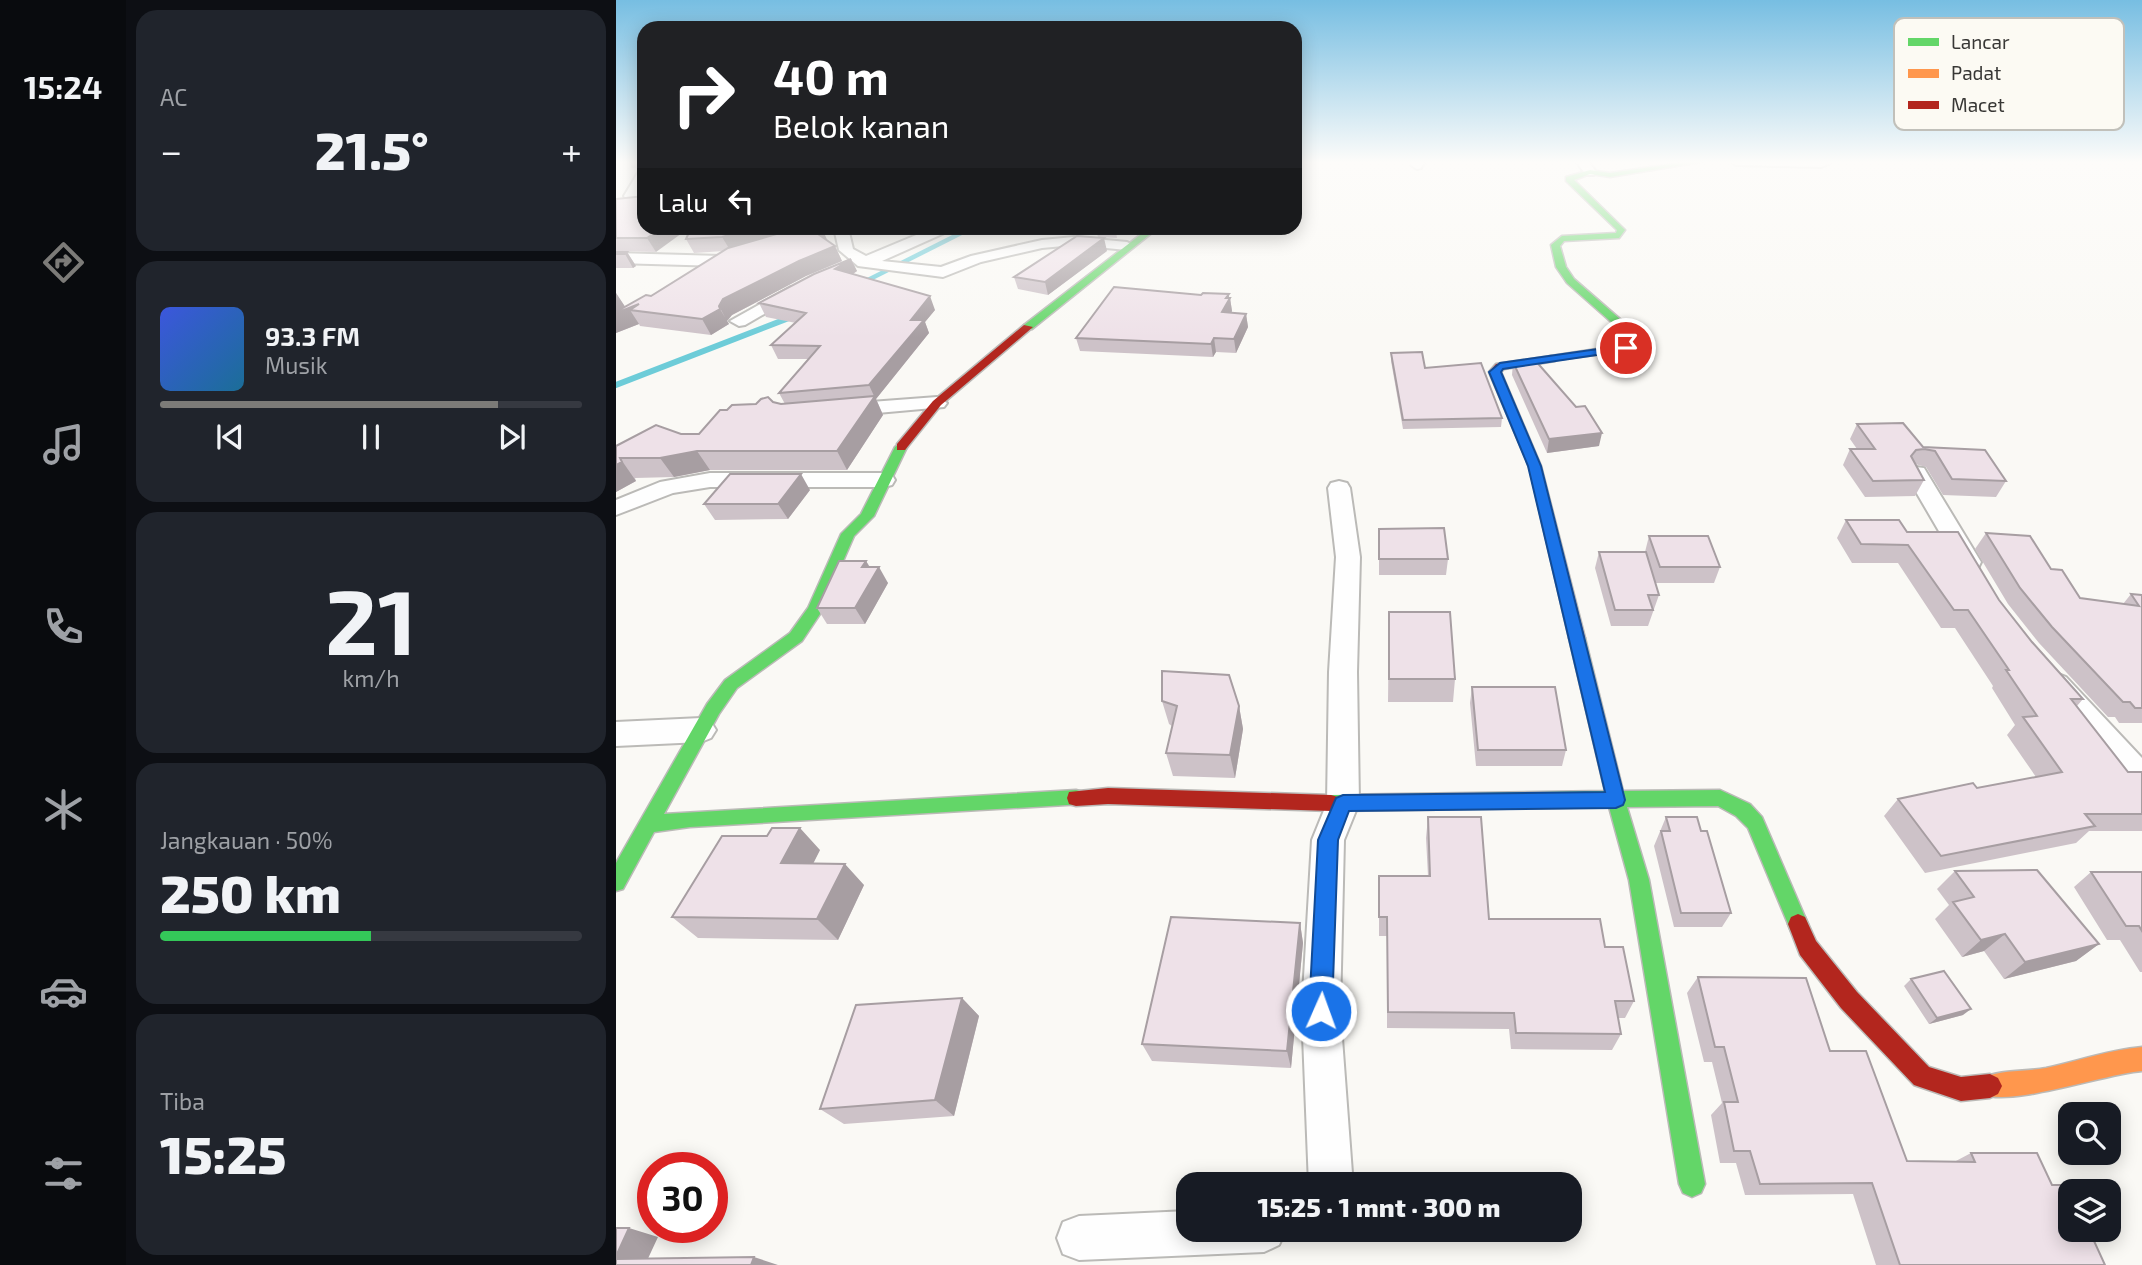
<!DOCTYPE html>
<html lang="id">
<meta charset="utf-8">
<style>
:root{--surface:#171b24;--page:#20242c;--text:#f1f3f6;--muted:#9ea1a6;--line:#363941;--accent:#7c7b78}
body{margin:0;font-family:"Exo 2",sans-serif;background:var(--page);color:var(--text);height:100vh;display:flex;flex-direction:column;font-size:26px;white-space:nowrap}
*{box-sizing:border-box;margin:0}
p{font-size:23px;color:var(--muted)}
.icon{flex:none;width:38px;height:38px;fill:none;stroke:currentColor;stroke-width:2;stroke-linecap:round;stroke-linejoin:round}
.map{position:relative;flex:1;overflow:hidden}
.side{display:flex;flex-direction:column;gap:10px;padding:10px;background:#0d0f14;width:490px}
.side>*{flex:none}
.banner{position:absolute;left:21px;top:21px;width:665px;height:214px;border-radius:21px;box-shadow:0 4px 18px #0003;background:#202124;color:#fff;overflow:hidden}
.fabs{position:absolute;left:1442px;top:1102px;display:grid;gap:14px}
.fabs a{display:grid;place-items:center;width:63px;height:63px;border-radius:14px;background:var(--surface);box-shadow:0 4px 18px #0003;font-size:35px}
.speed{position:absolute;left:21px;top:1152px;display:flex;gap:14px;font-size:35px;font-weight:700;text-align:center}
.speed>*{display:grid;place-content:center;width:91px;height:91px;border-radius:50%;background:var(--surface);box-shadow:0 4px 18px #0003;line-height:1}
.speed .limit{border:10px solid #d22;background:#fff;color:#111}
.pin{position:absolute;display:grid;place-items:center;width:60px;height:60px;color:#fff;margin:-30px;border:4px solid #fff;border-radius:50%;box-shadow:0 2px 7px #0007}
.me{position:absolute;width:77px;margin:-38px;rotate:2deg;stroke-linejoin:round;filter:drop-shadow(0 0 5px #0008)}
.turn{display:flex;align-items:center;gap:24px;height:147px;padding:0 21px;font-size:32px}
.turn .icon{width:91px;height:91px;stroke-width:2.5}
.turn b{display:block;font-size:49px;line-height:60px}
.then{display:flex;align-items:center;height:66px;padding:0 21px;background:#0003;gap:14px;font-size:26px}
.big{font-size:52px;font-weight:800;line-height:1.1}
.side .tile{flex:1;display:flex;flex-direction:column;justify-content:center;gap:10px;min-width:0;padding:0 24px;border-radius:21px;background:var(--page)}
.side .dial{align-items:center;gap:0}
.dial b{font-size:91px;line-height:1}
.song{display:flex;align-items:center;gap:21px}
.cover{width:84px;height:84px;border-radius:10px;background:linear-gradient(135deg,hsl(230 70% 55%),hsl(200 70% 35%))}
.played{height:7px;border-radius:4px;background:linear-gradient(90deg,var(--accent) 80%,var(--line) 80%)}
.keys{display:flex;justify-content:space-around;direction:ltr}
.heat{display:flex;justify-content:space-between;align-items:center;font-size:38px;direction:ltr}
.charge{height:10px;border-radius:5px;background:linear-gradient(90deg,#34c759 50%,var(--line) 0)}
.trip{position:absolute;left:560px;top:1172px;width:406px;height:70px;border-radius:21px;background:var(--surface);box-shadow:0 4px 18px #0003;font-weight:800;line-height:70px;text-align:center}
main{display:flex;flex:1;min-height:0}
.menu{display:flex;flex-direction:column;width:126px;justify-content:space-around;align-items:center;background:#090b0e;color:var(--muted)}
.menu .icon{width:49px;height:49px}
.menu .selected{color:var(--accent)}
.menu b{font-size:32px;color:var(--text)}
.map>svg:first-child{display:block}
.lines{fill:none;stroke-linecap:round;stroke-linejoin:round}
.stream-far1{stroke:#6dccd8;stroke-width:4.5}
.stream{stroke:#6dccd8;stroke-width:6}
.street-casing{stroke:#bbbab7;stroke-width:4}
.fast-casing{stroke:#bbbab7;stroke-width:3}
.slow-casing{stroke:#bbbab7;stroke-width:3}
.jam-casing{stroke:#bbbab7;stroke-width:3}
.street{fill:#fefefe;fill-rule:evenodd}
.fast{fill:#63d668;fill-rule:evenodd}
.slow{fill:#ff974d;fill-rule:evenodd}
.jam{fill:#b3261e;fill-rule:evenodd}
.wall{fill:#cdc2c8}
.shaded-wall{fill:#a79ea2}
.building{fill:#eee1e8;stroke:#a79ea2;stroke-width:2}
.route{fill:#1a73e8;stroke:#114b97;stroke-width:2}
.key{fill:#fcfaf3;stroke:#c1c0ba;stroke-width:2}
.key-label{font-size:19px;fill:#383735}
</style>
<main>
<nav class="menu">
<b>15:24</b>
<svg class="icon selected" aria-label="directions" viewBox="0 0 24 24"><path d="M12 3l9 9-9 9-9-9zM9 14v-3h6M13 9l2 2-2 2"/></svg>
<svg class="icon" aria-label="music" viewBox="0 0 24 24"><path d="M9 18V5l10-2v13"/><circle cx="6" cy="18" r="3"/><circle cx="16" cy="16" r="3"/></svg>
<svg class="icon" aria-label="phone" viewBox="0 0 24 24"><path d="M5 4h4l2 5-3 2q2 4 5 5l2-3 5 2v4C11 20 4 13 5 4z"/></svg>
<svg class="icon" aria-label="climate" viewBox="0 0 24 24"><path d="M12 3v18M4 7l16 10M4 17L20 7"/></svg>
<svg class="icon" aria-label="car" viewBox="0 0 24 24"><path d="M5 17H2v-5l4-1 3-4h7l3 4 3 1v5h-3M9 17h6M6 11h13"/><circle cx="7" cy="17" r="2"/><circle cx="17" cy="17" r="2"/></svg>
<svg class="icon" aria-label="filters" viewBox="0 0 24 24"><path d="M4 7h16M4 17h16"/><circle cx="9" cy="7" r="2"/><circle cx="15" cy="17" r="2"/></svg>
</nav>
<section class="side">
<div class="tile"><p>AC</p>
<div class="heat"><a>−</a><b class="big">21.5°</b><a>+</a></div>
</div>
<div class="tile">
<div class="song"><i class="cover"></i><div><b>93.3 FM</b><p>Musik</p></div></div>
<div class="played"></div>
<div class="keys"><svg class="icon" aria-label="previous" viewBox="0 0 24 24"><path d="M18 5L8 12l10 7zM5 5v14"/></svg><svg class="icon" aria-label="pause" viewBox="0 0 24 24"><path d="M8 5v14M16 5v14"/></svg><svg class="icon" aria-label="next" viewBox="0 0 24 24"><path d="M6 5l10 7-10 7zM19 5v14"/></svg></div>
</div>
<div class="tile dial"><b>21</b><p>km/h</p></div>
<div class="tile"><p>Jangkauan · 50%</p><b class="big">250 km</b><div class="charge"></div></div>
<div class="tile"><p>Tiba</p><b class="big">15:25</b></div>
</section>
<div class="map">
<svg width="1526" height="1265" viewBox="0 0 1526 1265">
<rect width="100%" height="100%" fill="#faf9f5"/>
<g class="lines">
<path class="stream-far1" d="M244 284 355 228"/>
<path class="stream" d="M0 385 178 316"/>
<defs>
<path id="street" d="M797 161H809L805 168 801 169 795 165Z
M960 161H972L980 172 978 175H970Z
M1114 161H1219L1205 167 1120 165Z
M28 170C28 182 27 189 20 199H10L8 196 23 171Z
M218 228H232L237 249 250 256 317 228H335L333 231 266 261 325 267 355 256 426 240 458 237 511 242 518 246 511 250 458 245 426 248 365 262 327 277 242 266 223 250Z
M0 253 105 256 113 261 105 266 0 263Z
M175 287 181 289 183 292 181 295 129 325 123 326 114 321Z
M321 397 331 403 328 407 228 416 218 410 228 404Z
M1300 467 1308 468 1311 473 1365 562 1362 568 1353 570 1344 568 1341 562 1289 473 1292 468Z
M94 473H268L276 475 279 480 276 485 268 487H94L57 493 0 515V500L44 482Z
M723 481 731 483 734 488 744 557 741 672 743 803 728 840 724 1011 736 1173 735 1185H693L686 1011 696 840 711 803 713 672 720 557 712 488 715 483Z
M1440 673 1450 677 1526 758V792L1515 788 1430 691 1426 684 1430 677Z
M85 718 95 722 100 730 95 738 85 742 0 746V722Z
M572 1211V1230H670L663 1245 648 1252 463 1260 447 1254 441 1238 447 1222 463 1216Z"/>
<path id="fast" d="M1074 161H1091L994 177 974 174 958 180 1009 230 1003 238 948 241 944 246 950 267 958 279 1020 333 1021 343 1010 351 931 361V357L935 356 1007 345 1011 342V336L951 283 940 267 935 245 946 236 1000 233 1001 230 950 181V177L974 170 994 173Z
M533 228H542L416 329H408V325Z
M285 443 291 447 258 516 238 536 204 614 186 641 121 688 103 714 48 814 460 790 467 792 469 798 467 804 74 827 38 832 7 889 0 891V863L91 704 109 680 174 633 192 608 225 534 245 514 279 447Z
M961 632 969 638 1007 791 1104 790 1134 804 1146 817 1192 924 1189 931 1182 934 1175 931 1132 828 1120 816 1102 806 1011 807 1033 880 1089 1184 1085 1193 1076 1197 1067 1193 1063 1184 1013 880 993 807 715 811 708 809 706 803 708 797 715 795 989 791 953 638Z"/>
<path id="slow" d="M1526 1047V1071C1488 1074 1396 1107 1366 1094L1362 1086 1366 1078C1386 1069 1409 1072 1430 1068 1462 1061 1493 1050 1526 1047Z"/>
<path id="jam" d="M408 325 417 327 325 405 289 450H281V444L317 401Z
M935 356 939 357V361L888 369 885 372 925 466 969 638 961 644 953 638 913 466 873 372 880 364Z
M492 788 715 795 722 797 724 803 722 809 715 811 492 804 460 806 453 804 451 798 453 792Z
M1182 914 1189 917 1200 941 1241 992 1313 1067 1345 1077 1374 1074 1382 1078 1386 1086 1382 1094 1374 1098 1345 1101 1298 1085 1225 1008 1184 955 1172 924 1175 917Z"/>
</defs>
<use href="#street" class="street-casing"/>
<use href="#fast" class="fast-casing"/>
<use href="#slow" class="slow-casing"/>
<use href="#jam" class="jam-casing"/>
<use href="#street" class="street"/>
<use href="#fast" class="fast"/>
<use href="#slow" class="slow"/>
<use href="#jam" class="jam"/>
</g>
<path class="wall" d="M12 161H28V168H16Z
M28 196 40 252 0 251V199Z
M75 228 212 241 219 246 226 261 190 276 116 315 111 321 113 324 95 335 24 326 23 324 0 333V293L9 307 35 296 108 251 78 253 70 239Z
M480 230 500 232 501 238 482 237Z
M491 251 432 295 402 289 398 277Z
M0 252H11L20 266 17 268H0Z
M235 259 241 271 237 274 319 310 309 322 313 333 260 399 267 415 231 470H94L58 477 19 478 20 481 0 492V446L65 434H83L111 410 157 402 165 404H169L163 393 192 359H162L155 345 180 323 150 317 143 303Z
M613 298H614L616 311 615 313 630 314 632 327 620 353 600 352 597 357 464 351 460 338Z
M775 353 809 368 886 418 885 427 787 429 775 361Z
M897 362 960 407 983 446 931 453 896 375Z
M1241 424 1307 447 1369 450 1390 481 1380 497 1327 495 1310 467 1299 464 1308 480 1299 496 1249 497 1227 465 1234 449H1241L1234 439Z
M194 490 172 519 99 520 88 504Z
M1230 520 1291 532 1383 600 1416 642 1467 699 1461 706 1512 772H1526V831H1473L1460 843 1309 873 1268 816 1282 799 1361 788 1420 777 1391 735 1399 725 1376 688 1377 686 1339 628H1325L1282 563H1236L1221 538Z
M763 529 832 559 830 575H763Z
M1370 533 1435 569 1464 598 1507 604 1515 594 1526 595V723H1503L1499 717H1492L1423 643 1392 604 1359 549Z
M1033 536 1104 567 1098 583H1039L1043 595 1032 626H995L979 568 983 552H1029Z
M250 561 254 567 272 583 249 624H211L201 608Z
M773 612 839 679 837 702H772Z
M856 687 950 750 946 766H860L854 703Z
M546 701 623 706 627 729 619 778 557 776 550 753 556 726 553 724Z
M812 817 873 919 989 947 1018 1001 1009 1018H1002L1005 1034 996 1050 895 1049 893 1029 771 1028V936H763V876H812L810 838Z
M1050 817 1085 831 1115 913 1106 927H1058L1038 846Z
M204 850 197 863 248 885 222 940 82 938 56 917Z
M1339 871 1483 944 1460 961 1388 979 1368 951 1346 957 1319 919 1333 905 1321 889Z
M1475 872H1526V972H1524L1504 940H1491L1458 887Z
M684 923 687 943 675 1068 536 1061 526 1044Z
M1082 977 1214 1051 1291 1161 1338 1162 1355 1153 1436 1185 1489 1265H1260L1237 1194 1129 1195 1120 1163H1104L1095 1115 1106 1103 1096 1062H1088L1071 993Z
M1295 979 1347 1015 1313 1024 1288 986Z
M346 998 363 1016 338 1116 228 1124 204 1109Z"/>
<path class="shaded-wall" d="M46 228H73L40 252 31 238Z
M138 228H205L114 250 106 237Z
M206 228 212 242 202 234Z
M488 238 491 251 432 295 429 282Z
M219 246 226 261 190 276 116 315 111 321 103 306 107 299 183 261Z
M11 252 20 266 17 268 9 254Z
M235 259 241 271 225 282 219 269Z
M0 293 10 308 23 304 14 310 23 324 0 333Z
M613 294V300L614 298 616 311 608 325 606 312Z
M314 296 319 310 309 322 313 333 260 399 267 415 231 470 221 451 258 396 253 385 295 320Z
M104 309 113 324 95 335 86 319Z
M630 314 632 327 620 353 618 339Z
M598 338 600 352 597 357 595 344Z
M986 433 983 446 931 453 933 439Z
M81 451 94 470 58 477 44 458Z
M4 458 20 481 0 492V465Z
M185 474 194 490 172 519 162 504Z
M250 561 258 575 263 567 272 583 249 624 239 608 246 567Z
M623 706 627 729 619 778 614 755Z
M184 828 204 850 187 884 165 863Z
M229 864 248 885 222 940 201 919Z
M684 923 687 943 675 1068 671 1051Z
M1389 934 1368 951 1346 957 1365 940Z
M1483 944 1460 961 1388 979 1409 962Z
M346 998 363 1016 338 1116 319 1100Z
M1355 1009 1347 1015 1313 1024 1321 1018Z
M13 1228 42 1237 29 1265 0 1259V1256Z
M138 1257 162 1265H135Z"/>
<path class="building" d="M28 196V228H46L31 238H0V199Z
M75 228H138L106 237 70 239Z
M204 228H206L202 234 219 246 183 261 107 299 103 306 104 309 86 319 14 310 23 304 0 313V312L30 295 35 296 112 248 171 231Z
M484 228H497L500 232 480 230Z
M461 236 488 238 429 282 398 277Z
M0 252H11L9 254H0Z
M235 259 219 269 314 296 295 320H308L253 385 163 393 204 346 155 345 190 313 143 303 198 274Z
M498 287 585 295 587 293 613 294 610 298H614L606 312 630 314 618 339 598 338 595 344 460 338Z
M806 352 809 368 865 363 886 418 787 420 775 353Z
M918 359 960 407 969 406 986 433 933 439 897 362Z
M259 396 221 451H81L44 458H4L6 462 0 465V446L40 425 65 434H83L104 410H111L116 405 140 404 145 399 152 397 157 402 165 404Z
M1287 423 1307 447 1369 450 1390 481 1336 479 1319 451 1308 449 1300 450 1295 456 1308 480 1257 481 1234 449H1259L1241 424Z
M114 474H185L162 504H88Z
M1230 520H1283L1291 532H1342L1383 600 1416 642 1467 699H1455L1512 772H1526V814H1469L1479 826 1325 856 1282 799 1357 783 1361 788 1446 772 1407 717 1421 716 1390 670H1393L1352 610H1338L1292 545 1245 544Z
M828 528 832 559H763V529Z
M1370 533 1414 536 1435 569 1446 570 1464 598 1523 606 1515 594 1526 595V708H1519L1514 702H1507L1436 627 1404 588Z
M1033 536H1092L1104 567H1044Z
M983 552H1030L1043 595H1032L1037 610H999Z
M223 561H250L246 567H263L239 608H201Z
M773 612H834L839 679H773Z
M546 671 613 675 623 706 614 755 550 753 561 706 546 701Z
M856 687H939L950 750H862Z
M812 817H865L873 919H984L989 947H1007L1018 1001H999L1005 1034 900 1033 898 1013 772 1012 771 917H763V876H814Z
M1050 817H1081L1085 831H1091L1115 913H1065L1045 831H1054Z
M156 828H184L165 863 229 864 201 919 56 917 106 836H151Z
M1421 870 1483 944 1409 962 1389 934 1365 940 1337 902 1358 897 1339 871Z
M1475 872H1526V931L1523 926H1510Z
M555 917 684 923 671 1051 526 1044Z
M1328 971 1355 1009 1321 1018 1295 979Z
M1082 977 1190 978 1214 1051H1250L1291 1161 1359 1162 1355 1153H1421L1436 1185H1451L1454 1192V1230H1473L1489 1265H1284L1256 1183 1144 1184 1134 1151H1118L1108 1102H1122L1108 1047H1099Z
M346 998 319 1100 204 1109 240 1005Z
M876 1182 935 1183 936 1185H876Z
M0 1228H13L0 1256Z
M138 1257 135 1265H0V1259Z"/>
<linearGradient id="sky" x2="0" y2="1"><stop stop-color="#77bee2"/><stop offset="0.48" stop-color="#fdfcfa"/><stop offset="1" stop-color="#fdfcfa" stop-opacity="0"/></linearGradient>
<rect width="1526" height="338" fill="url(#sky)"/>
<path class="route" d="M1010 345 1016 348 1014 350 887 369 885 372 925 466 1009 800 1007 805 1000 808 733 811 722 840 716 1011 713 1019 705 1023 697 1019 693 1011 702 840 720 798 727 795 989 792 912 466 873 372 884 363Z"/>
<rect x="1278" y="18" width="230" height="112" rx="10" class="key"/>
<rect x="1292" y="38" width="31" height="8" fill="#63d668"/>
<rect x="1292" y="69" width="31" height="9" fill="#ff974d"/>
<rect x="1292" y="101" width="31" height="8" fill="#b3261e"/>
<g class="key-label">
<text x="1335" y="49">Lancar</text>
<text x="1335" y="80">Padat</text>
<text x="1335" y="112">Macet</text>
</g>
</svg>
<div class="fabs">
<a><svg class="icon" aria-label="search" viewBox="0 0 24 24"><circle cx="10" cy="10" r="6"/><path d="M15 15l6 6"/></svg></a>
<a><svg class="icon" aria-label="layers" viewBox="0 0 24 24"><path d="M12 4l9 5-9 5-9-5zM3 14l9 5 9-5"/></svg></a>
</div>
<div class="speed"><div class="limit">30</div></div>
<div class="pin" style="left:1010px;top:348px;background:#d93025"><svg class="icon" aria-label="arrive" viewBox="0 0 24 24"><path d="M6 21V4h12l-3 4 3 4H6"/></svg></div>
<svg class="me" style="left:705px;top:1011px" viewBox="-20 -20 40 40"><circle r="17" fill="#1a73e8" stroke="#fff" stroke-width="3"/><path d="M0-11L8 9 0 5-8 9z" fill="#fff"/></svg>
<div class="trip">15:25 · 1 mnt · 300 m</div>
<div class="banner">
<div class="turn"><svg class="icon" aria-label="right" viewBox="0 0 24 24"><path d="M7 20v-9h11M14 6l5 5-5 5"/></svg><div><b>40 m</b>Belok kanan</div></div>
<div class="then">Lalu<svg class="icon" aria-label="left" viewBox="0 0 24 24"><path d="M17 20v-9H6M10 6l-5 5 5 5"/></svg></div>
</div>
</div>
</main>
